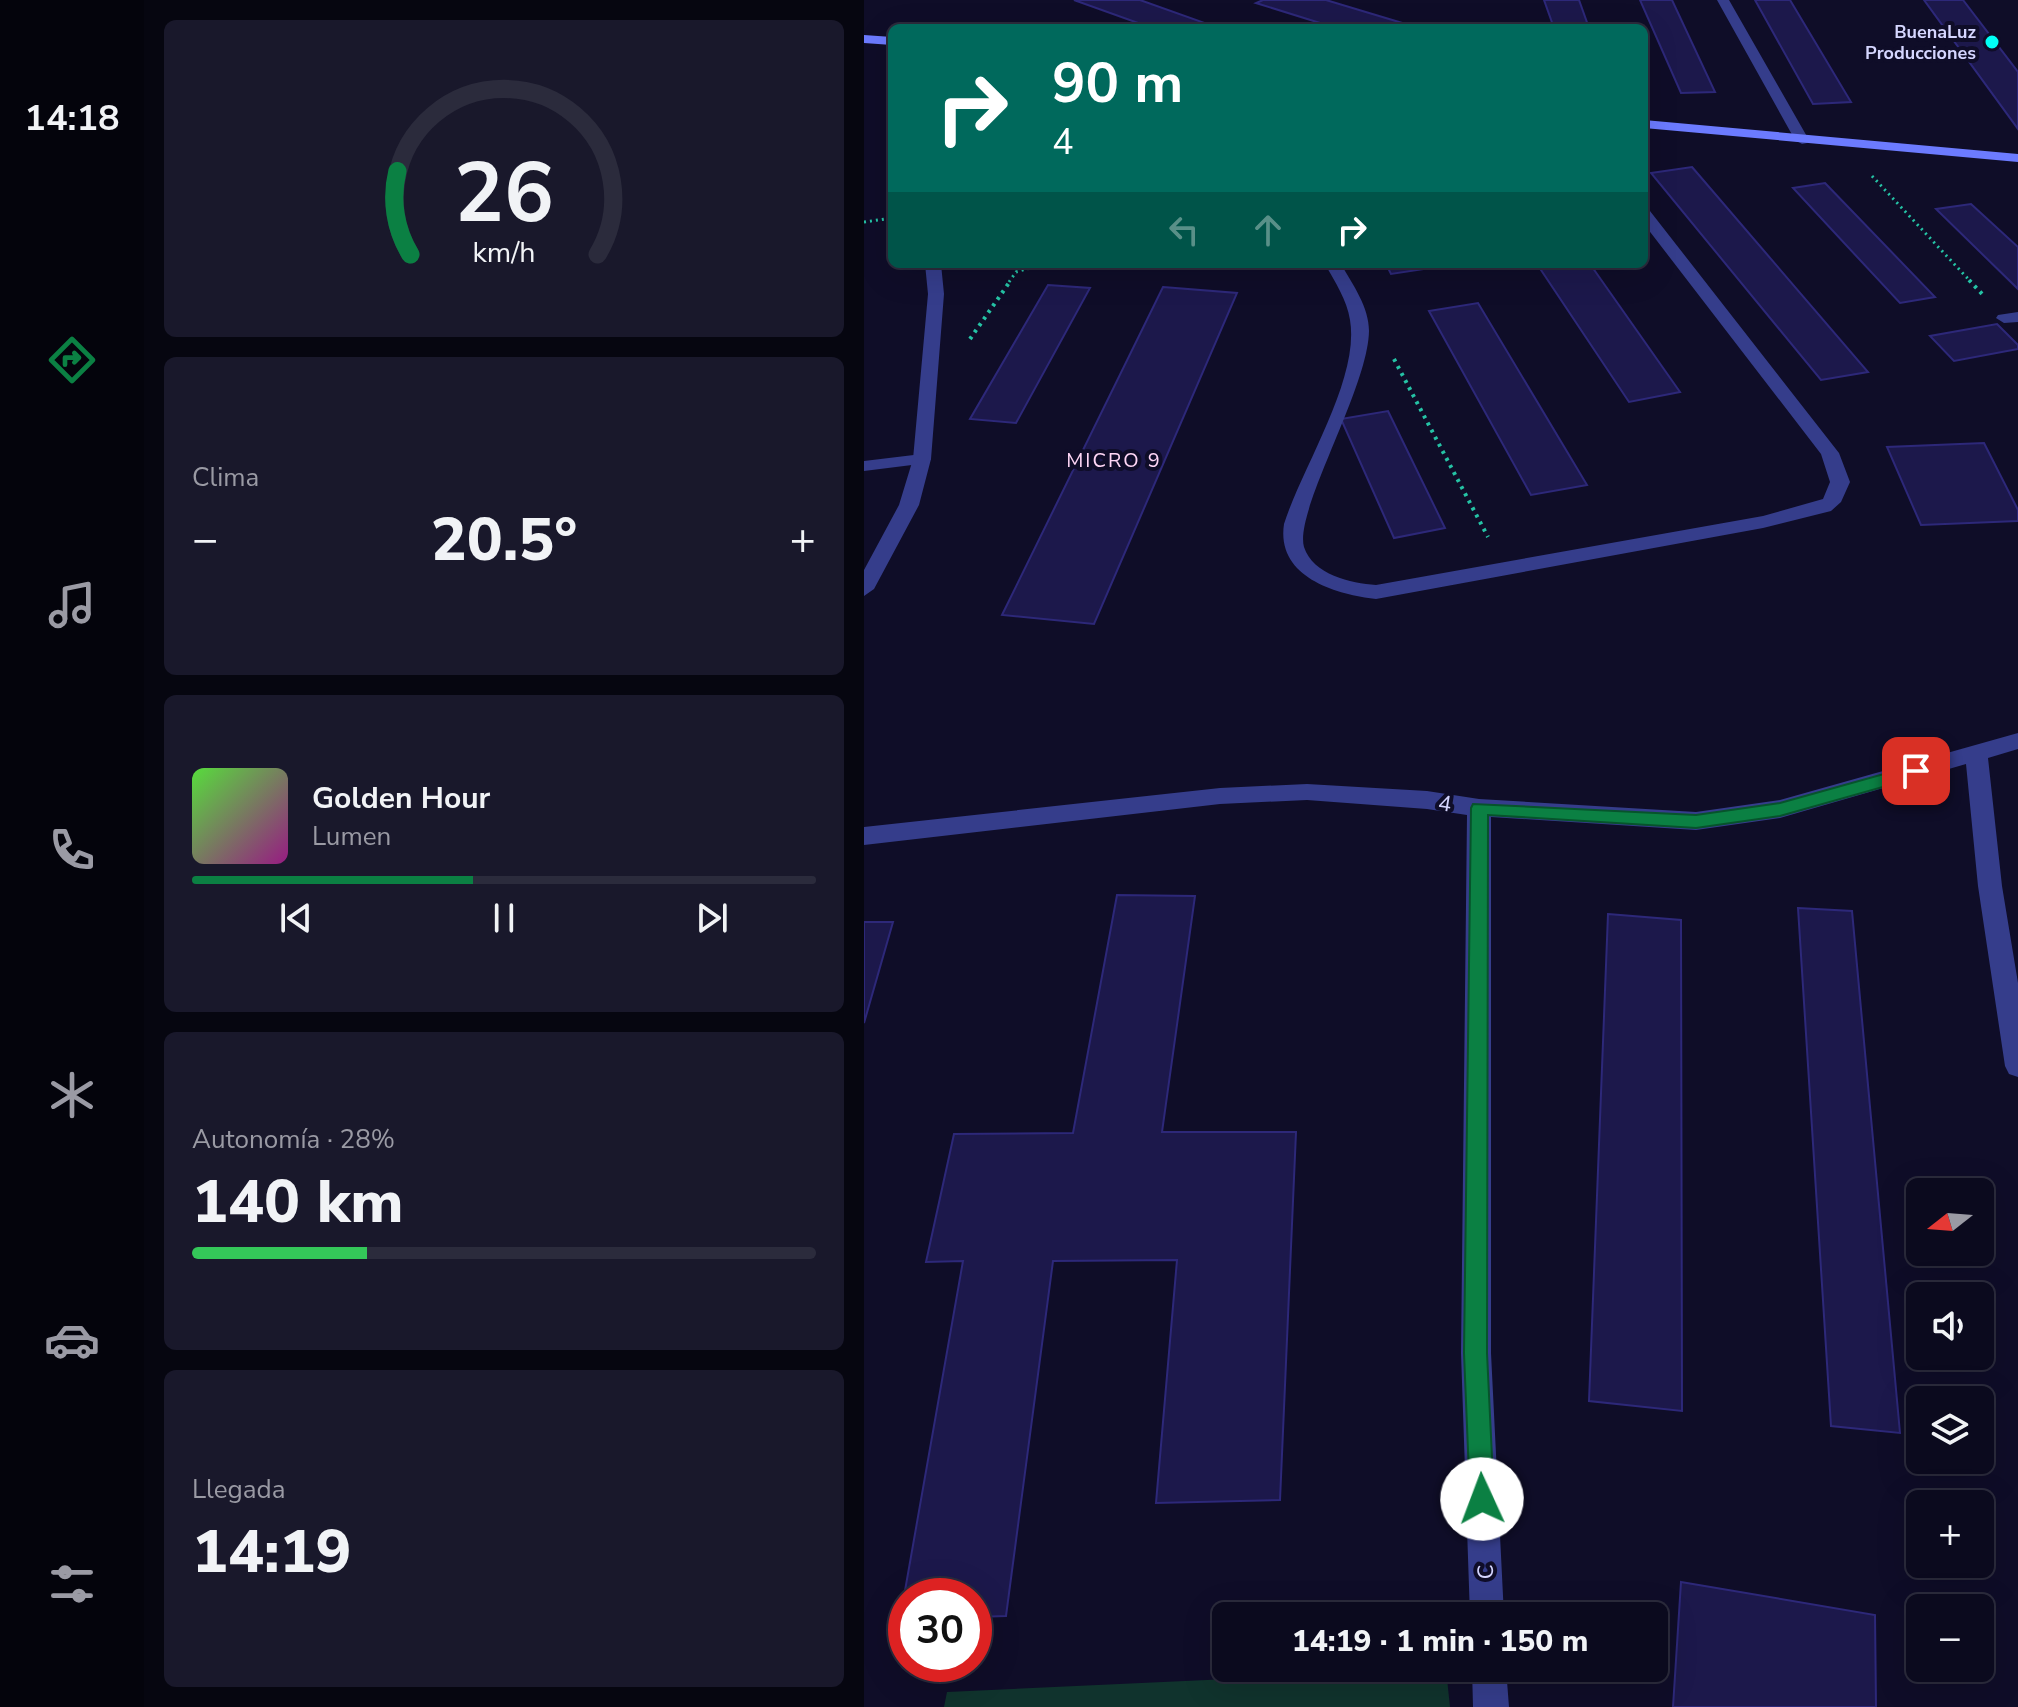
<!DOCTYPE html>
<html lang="es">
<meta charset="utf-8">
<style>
:root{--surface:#0b0a1e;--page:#19182b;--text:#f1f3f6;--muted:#9a9aa4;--line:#2b2b3c;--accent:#0b8043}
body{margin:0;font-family:"Nunito Sans",sans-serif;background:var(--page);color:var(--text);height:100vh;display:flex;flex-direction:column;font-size:30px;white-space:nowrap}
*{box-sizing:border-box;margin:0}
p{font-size:26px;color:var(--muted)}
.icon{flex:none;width:44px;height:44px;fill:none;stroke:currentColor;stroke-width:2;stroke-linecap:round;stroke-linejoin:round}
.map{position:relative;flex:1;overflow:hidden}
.details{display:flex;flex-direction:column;gap:20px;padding:20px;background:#060610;width:720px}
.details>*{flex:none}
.guide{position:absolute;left:24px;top:24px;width:760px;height:244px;border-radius:12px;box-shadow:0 8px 32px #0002,0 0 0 2px var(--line);background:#00695c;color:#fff;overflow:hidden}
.needle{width:52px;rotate:253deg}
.fabs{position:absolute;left:1042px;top:1178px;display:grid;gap:16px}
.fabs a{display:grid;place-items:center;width:88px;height:88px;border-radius:12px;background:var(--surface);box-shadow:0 8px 32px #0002,0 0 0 2px var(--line);font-size:40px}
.speed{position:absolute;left:24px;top:1578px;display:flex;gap:16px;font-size:40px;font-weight:700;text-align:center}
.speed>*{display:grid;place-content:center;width:104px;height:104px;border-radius:50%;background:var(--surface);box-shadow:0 8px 32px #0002,0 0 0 2px var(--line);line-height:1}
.speed .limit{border:12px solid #d22;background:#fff;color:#111}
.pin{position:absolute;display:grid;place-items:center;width:68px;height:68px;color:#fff;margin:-34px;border-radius:16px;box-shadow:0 4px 12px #0006}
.me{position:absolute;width:88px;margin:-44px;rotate:358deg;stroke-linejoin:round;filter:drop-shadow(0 0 6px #0008)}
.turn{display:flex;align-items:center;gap:28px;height:168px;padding:0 32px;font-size:36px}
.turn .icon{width:104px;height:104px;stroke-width:2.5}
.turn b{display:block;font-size:56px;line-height:68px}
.lanes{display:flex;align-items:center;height:76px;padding:0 32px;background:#0003;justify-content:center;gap:40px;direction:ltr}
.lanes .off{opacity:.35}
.big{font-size:60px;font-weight:800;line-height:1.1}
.details .tile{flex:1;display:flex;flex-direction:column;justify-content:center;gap:12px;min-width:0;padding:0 28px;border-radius:12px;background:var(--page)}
.details .dial{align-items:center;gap:0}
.dial svg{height:208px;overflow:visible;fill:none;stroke:var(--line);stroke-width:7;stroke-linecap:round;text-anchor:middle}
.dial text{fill:var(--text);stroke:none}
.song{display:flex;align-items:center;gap:24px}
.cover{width:96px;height:96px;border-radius:12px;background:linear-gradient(135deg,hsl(110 70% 55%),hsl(310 70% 35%))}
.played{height:8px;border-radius:4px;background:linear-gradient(90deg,var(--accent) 45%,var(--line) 45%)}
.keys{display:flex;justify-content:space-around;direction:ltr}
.heat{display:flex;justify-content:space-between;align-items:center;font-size:44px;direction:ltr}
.charge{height:12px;border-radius:6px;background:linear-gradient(90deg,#34c759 28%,var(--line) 0)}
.trip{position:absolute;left:348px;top:1602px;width:456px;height:80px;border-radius:12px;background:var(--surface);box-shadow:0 8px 32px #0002,0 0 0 2px var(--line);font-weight:800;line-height:80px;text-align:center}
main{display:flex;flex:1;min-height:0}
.tabs{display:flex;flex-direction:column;width:144px;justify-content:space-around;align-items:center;background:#04040c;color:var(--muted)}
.tabs .icon{width:56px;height:56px}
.tabs .current{color:var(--accent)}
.tabs b{font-size:36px;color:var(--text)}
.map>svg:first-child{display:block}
.green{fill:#10332d}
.building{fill:#1c184b;stroke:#2d2879;stroke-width:2}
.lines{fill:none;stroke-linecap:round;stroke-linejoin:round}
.path-far1{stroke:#25c3a5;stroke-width:3;stroke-dasharray:2 4;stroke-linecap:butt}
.path{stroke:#25c3a5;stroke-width:4;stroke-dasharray:3 5;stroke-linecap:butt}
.lane{fill:#353d8b;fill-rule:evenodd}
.street{fill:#353d8b;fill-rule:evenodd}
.secondary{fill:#6c7bff;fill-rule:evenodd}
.route{fill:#0b8043;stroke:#07532c;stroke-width:2}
.poi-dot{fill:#01fff7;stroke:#0f0d28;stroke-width:3}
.labels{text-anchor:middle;stroke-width:8;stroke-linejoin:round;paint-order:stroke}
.far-poi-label{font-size:18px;font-weight:bold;fill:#d5d6ff;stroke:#0f0d28;text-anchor:end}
.far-neighbourhood-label{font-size:20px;letter-spacing:2px;fill:#ffd7f6;stroke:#0f0d28}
.street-label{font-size:22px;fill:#d5d6ff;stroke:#0f0d28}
</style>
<main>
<nav class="tabs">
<b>14:18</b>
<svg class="icon current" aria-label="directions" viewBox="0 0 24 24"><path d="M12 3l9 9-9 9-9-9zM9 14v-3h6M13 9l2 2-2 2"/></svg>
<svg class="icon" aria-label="music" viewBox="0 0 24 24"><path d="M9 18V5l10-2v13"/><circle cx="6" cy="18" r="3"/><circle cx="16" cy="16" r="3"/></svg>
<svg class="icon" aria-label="phone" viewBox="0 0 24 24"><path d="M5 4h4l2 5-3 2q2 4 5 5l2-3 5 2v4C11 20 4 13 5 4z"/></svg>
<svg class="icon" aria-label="climate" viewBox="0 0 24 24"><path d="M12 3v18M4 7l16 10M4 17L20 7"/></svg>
<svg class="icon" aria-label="car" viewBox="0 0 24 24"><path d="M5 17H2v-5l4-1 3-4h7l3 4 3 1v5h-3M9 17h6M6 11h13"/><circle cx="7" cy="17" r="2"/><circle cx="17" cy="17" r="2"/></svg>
<svg class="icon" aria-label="filters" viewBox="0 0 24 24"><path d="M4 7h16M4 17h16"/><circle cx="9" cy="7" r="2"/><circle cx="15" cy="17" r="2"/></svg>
</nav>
<section class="details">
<div class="tile dial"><svg viewBox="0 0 100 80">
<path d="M14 69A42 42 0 1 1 86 69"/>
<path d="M14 69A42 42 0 0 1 9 37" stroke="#0b8043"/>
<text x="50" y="56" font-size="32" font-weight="700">26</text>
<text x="50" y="72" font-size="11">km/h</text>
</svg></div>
<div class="tile"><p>Clima</p>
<div class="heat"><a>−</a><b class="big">20.5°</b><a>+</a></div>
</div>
<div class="tile">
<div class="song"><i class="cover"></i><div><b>Golden Hour</b><p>Lumen</p></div></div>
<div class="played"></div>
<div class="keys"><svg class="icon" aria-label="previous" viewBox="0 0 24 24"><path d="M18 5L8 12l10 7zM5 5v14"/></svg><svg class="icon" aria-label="pause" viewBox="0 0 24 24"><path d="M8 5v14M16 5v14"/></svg><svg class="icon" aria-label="next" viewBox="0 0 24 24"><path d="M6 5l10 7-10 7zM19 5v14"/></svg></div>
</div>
<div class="tile"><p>Autonomía · 28%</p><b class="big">140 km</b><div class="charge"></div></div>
<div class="tile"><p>Llegada</p><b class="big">14:19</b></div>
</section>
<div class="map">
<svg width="1154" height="1707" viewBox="0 0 1154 1707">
<rect width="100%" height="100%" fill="#0f0d28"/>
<path class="green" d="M582 1669 586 1707H80L83 1692Z"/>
<path class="building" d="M210 0H276L338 22 325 28H288Z
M399 0H462L555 28H472L392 3Z
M680 0H715L725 28H690Z
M776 0H808L851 92 817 93Z
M891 0H926L987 102 949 104Z
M1060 0H1099L1154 72V129Z
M828 167 1004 372 957 380 787 173Z
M961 183 1071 297 1036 303 929 188Z
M1107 204 1154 247V289L1072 209Z
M522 264H579L580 266 527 274Z
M673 264H726L816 392 765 402Z
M184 285 226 288 152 423 106 419Z
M299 287 373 293 230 624 138 615Z
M614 303 723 485 667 495 565 311Z
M1133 324 1154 345V349L1090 361 1066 336Z
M524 411 581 528 530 538 477 419Z
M1120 443 1154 510V521L1057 525 1023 447Z
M253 895 331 896 298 1132H432L416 1500 292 1503 313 1260 189 1261 142 1616 110 1617V1596H42V1619H36L99 1261 62 1262 90 1134 209 1133Z
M934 908 988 911 1036 1433 967 1426Z
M744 914 817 920 818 1411 725 1401Z
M0 922H29L0 1023Z
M817 1582 1011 1615 1012 1707H809Z"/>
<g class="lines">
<path class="path-far1" d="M1008 176 1107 282
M0 222 28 218
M145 282 152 272 180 264"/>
<path class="path" d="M1105 280 1119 295
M106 339 147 280
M530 359 624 537"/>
<path class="lane" d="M1154 312V322L1140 323 1132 318 1134 315Z
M58 454 67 459 64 463 0 471V461Z"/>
<path class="street" d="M853 0H865L945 140 943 143 938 144 931 140Z
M780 209 786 211 975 453 986 482 977 502 967 511 899 528 512 599C471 594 412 577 420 524 438 467 496 379 486 320 483 300 471 282 461 264H477C489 285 505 307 505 331 504 389 430 511 440 547 449 575 487 583 512 585L899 516 959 499 966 482 957 454 780 224Z
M61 264H77L80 294 67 459 55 505 10 589 0 596V570L35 505 49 459 64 294Z
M1154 733V749L1124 758 1138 886 1154 983V1077L1145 1074 1141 1066 1114 886 1102 764 916 818 832 830 627 817V1353L640 1616H606L597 1353 603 815 563 809 443 800 356 804 0 845V827L356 788 443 784 563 791 615 799 832 812 916 800Z
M608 1668H642L645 1707H609Z"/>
<path class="secondary" d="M0 35 28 37V45L0 43Z
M780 120 1154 154V162L780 128Z"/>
</g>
<path class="route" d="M1052 765 1058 767 1060 771 1058 776 916 816 832 828 624 815 623 1353 630 1499 627 1508 618 1512 609 1508 606 1499 600 1353 607 808 609 804 832 815 916 803Z"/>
<circle class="poi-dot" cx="1128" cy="42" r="8"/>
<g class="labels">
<g class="far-poi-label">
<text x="1112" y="38">BuenaLuz<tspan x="1112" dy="21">Producciones</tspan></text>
</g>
<g class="far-neighbourhood-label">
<text x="250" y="467">MICRO 9</text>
</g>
<g class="street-label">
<text transform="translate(581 803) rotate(9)" y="8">4</text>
<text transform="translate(621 1572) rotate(-92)" y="8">C</text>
</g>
</g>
</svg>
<div class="fabs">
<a><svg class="needle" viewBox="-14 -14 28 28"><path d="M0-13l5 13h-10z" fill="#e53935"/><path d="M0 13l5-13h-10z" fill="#9a9aa4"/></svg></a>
<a><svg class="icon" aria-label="sound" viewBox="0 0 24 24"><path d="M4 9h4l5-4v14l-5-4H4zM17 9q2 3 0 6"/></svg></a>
<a><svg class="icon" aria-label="layers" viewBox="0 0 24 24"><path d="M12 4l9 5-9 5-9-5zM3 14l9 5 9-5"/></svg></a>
<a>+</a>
<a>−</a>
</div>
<div class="speed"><div class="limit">30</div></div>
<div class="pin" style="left:1052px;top:771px;background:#d93025"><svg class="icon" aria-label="arrive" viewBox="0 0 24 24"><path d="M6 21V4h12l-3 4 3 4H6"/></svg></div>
<svg class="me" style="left:618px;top:1499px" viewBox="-20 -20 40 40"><circle r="19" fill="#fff"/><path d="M0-13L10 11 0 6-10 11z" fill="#0b8043"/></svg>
<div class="trip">14:19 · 1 min · 150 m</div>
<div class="guide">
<div class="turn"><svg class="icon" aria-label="right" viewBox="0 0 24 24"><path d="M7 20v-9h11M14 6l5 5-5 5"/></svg><div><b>90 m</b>4</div></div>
<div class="lanes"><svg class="icon off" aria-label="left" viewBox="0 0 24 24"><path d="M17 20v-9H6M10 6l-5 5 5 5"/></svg><svg class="icon off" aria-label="ahead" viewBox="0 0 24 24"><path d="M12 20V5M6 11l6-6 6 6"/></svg><svg class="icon" aria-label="right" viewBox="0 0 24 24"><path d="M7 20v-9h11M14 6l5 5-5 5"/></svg></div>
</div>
</div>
</main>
